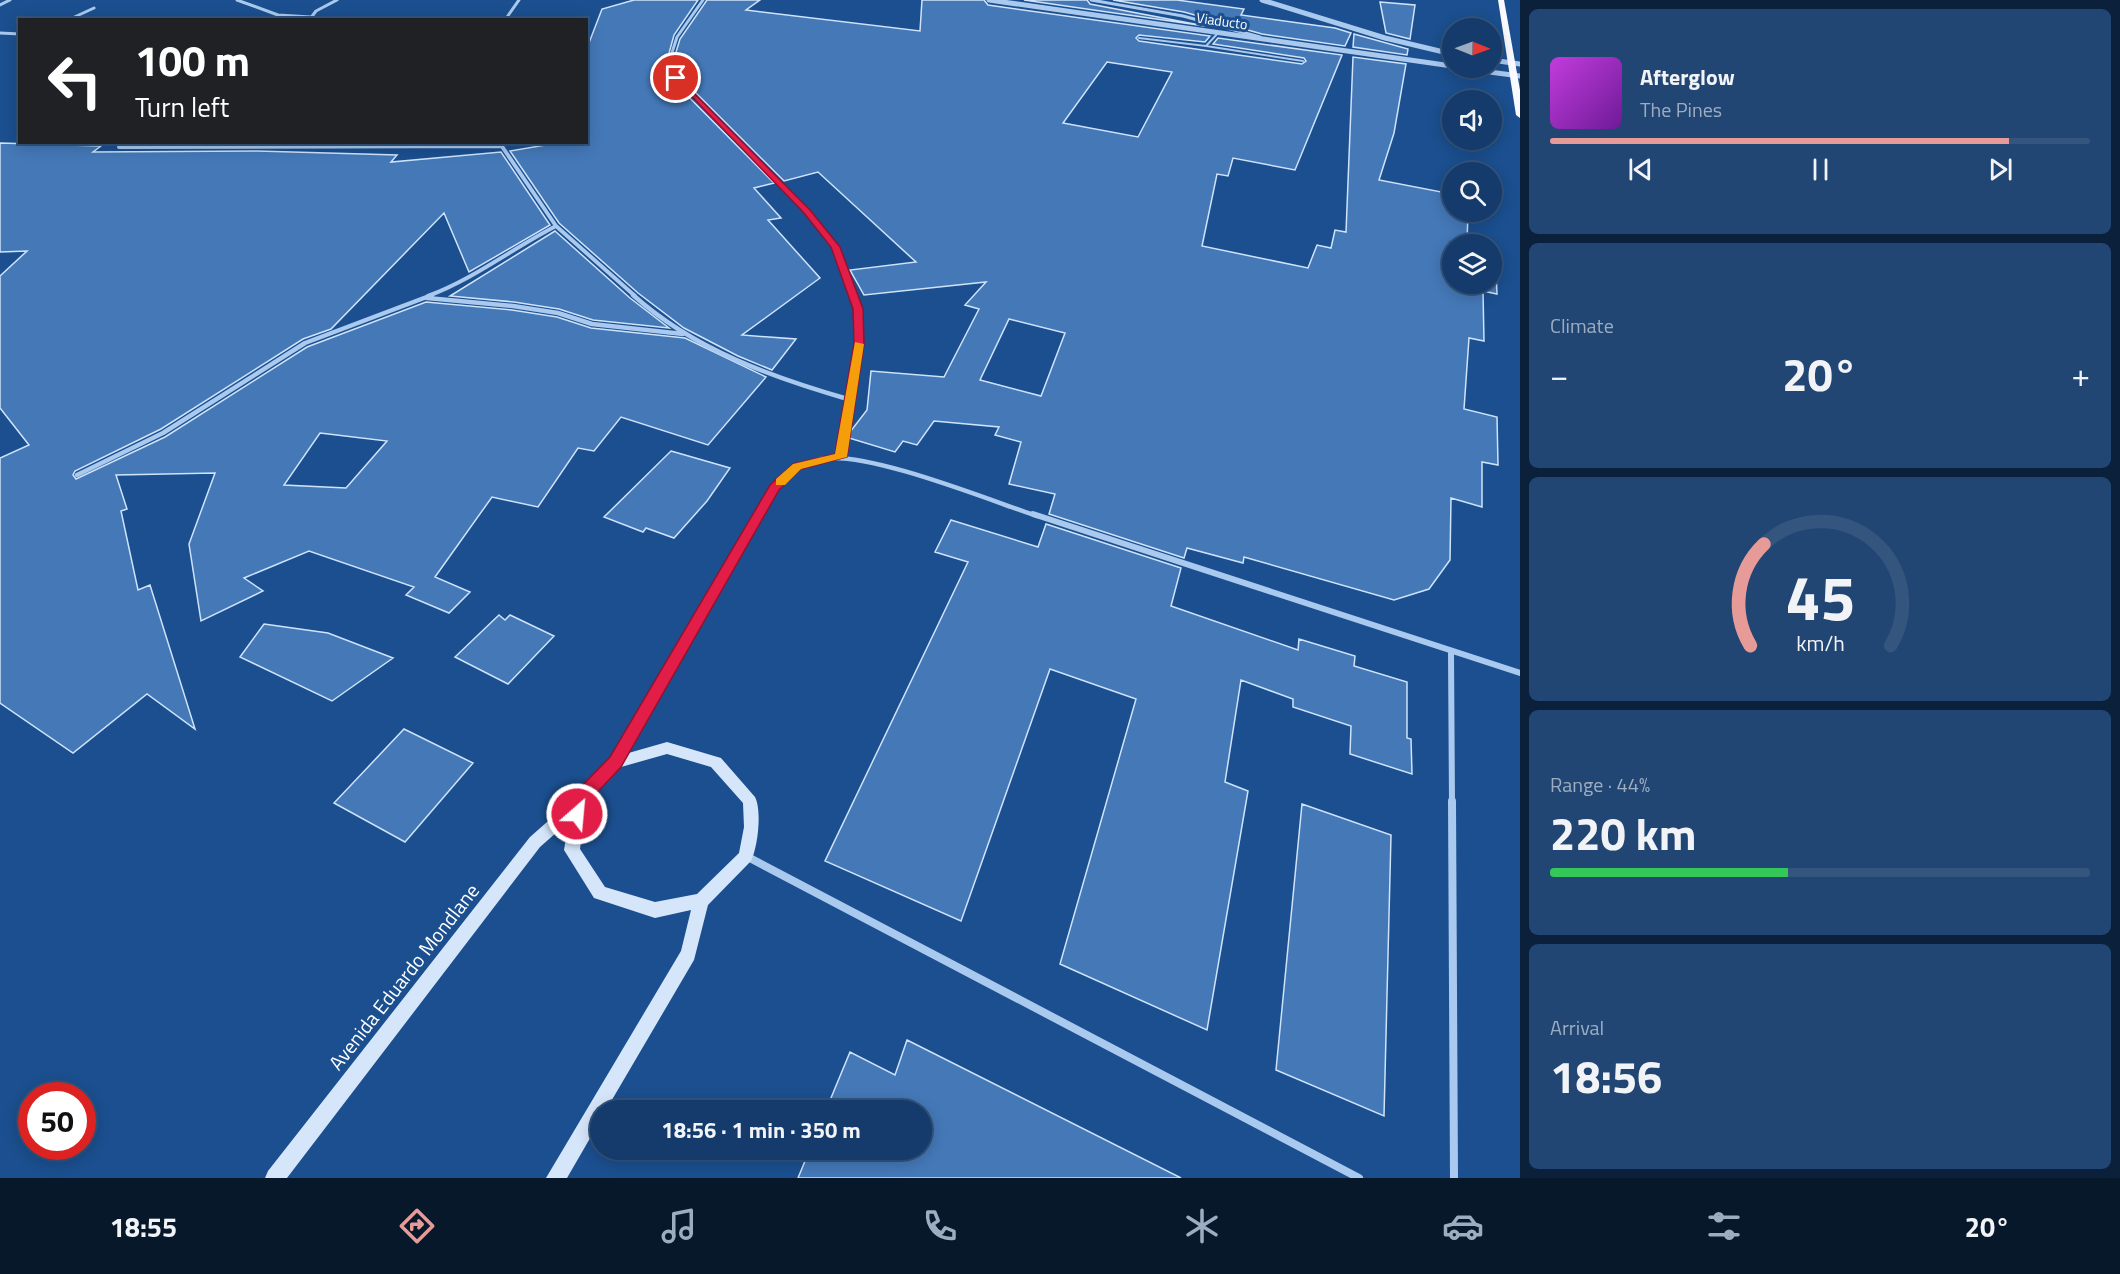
<!DOCTYPE html>
<meta charset="utf-8">
<style>
:root{--surface:#143b6b;--page:#214673;--text:#f1f3f6;--muted:#9dadc1;--line:#33557e;--accent:#e69b98}
body{margin:0;font-family:"Titillium Web",sans-serif;background:var(--page);color:var(--text);height:100vh;display:flex;flex-direction:column;font-size:22px;white-space:nowrap}
*{box-sizing:border-box;margin:0}
p{font-size:20px;color:var(--muted)}
.icon{flex:none;width:33px;height:33px;fill:none;stroke:currentColor;stroke-width:2;stroke-linecap:round;stroke-linejoin:round}
.map{position:relative;flex:1;overflow:hidden}
.panel{display:flex;flex-direction:column;gap:9px;padding:9px;background:#0b203b;width:600px}
.panel>*{flex:none}
.top-card{position:absolute;left:18px;top:18px;width:570px;height:126px;border-radius:0px;box-shadow:0 3px 15px #0003,0 0 0 2px var(--line);background:#202124;color:#fff;overflow:hidden}
.needle{width:39px;rotate:91deg}
.controls{position:absolute;left:1442px;top:18px;display:grid;gap:12px}
.controls a{display:grid;place-items:center;width:60px;height:60px;border-radius:50%;background:var(--surface);box-shadow:0 3px 15px #0003,0 0 0 2px var(--line);font-size:30px}
.speed{position:absolute;left:18px;top:1082px;display:flex;gap:12px;font-size:30px;font-weight:700;text-align:center}
.speed>*{display:grid;place-content:center;width:78px;height:78px;border-radius:50%;background:var(--surface);box-shadow:0 3px 15px #0003,0 0 0 2px var(--line);line-height:1}
.speed .limit{border:9px solid #d22;background:#fff;color:#111}
.pin{position:absolute;display:grid;place-items:center;width:51px;height:51px;color:#fff;margin:-26px;border:3px solid #fff;border-radius:50%;box-shadow:0 2px 6px #0007}
.me{position:absolute;width:66px;margin:-33px;rotate:27deg;stroke-linejoin:round;filter:drop-shadow(0 0 4px #0008)}
.turn{display:flex;align-items:center;gap:21px;height:126px;padding:0 18px;font-size:27px}
.turn .icon{width:78px;height:78px;stroke-width:2.5}
.turn b{display:block;font-size:42px;line-height:51px}
.big{font-size:45px;font-weight:700;line-height:1.1}
.panel .tile{flex:1;display:flex;flex-direction:column;justify-content:center;gap:9px;min-width:0;padding:0 21px;border-radius:9px;background:var(--page)}
.panel .dial{align-items:center;gap:0}
.dial svg{height:156px;overflow:visible;fill:none;stroke:var(--line);stroke-width:7;stroke-linecap:round;text-anchor:middle}
.dial text{fill:var(--text);stroke:none}
.song{display:flex;align-items:center;gap:18px}
.cover{width:72px;height:72px;border-radius:9px;background:linear-gradient(135deg,hsl(290 70% 55%),hsl(280 70% 35%))}
.played{height:6px;border-radius:3px;background:linear-gradient(90deg,var(--accent) 85%,var(--line) 85%)}
.keys{display:flex;justify-content:space-around;direction:ltr}
.heat{display:flex;justify-content:space-between;align-items:center;font-size:33px;direction:ltr}
.charge{height:9px;border-radius:4px;background:linear-gradient(90deg,#34c759 44%,var(--line) 0)}
.trip{position:absolute;left:590px;top:1100px;width:342px;height:60px;border-radius:30px;background:var(--surface);box-shadow:0 3px 15px #0003,0 0 0 2px var(--line);font-weight:700;line-height:60px;text-align:center}
.menu{display:flex;height:96px;justify-content:space-around;align-items:center;background:#08182b;color:var(--muted)}
.menu .icon{width:42px;height:42px}
.menu .selected{color:var(--accent)}
.menu b{font-size:27px;color:var(--text)}
main{display:flex;flex:1;min-height:0}
.map>svg:first-child{display:block}
.building{fill:#4478b7;stroke:#cfe3fa;stroke-width:1.5;fill-rule:evenodd}
.lines{fill:none;stroke-linecap:round;stroke-linejoin:round}
.service{stroke:#a9c9ee;stroke-width:2}
.minor-far4{stroke:#a9c9ee;stroke-width:3}
.minor-far3{stroke:#a9c9ee;stroke-width:4}
.minor-far2{stroke:#a9c9ee;stroke-width:4.5}
.minor-far1{stroke:#a9c9ee;stroke-width:6}
.minor{stroke:#a9c9ee;stroke-width:8}
.tertiary{stroke:#a9c9ee;stroke-width:5}
.secondary{fill:#d6e6fa;fill-rule:evenodd}
.trunk{fill:#f8faff;fill-rule:evenodd}
.route{fill:#e11d48;stroke:#92132f;stroke-width:1.5}
.slow{fill:#f59e0b}
.labels{text-anchor:middle;stroke-width:6;stroke-linejoin:round;paint-order:stroke}
.far-street-label{font-size:14px;fill:#fff;stroke:#1b4f8f}
.near-street-label{font-size:20px;fill:#fff;stroke:#1b4f8f}
</style>
<main>
<div class="map">
<svg width="1520" height="1178" viewBox="0 0 1520 1178">
<rect width="100%" height="100%" fill="#1b4f8f"/>
<path class="building" d="M634 0H698L674 35 666 64 673 81 774 183 754 188 781 218 768 220 820 278 742 335 796 339 772 370 738 356 684 328 638 293 559 223 510 151 563 142H586V51L592 35 602 9Z
M707 0H760L746 10 920 31 922 0H984L988 5 1210 36 1205 42 1139 35 1136 38 1139 41 1302 64 1306 61 1304 58 1213 44 1218 38 1342 55 1295 170 1233 158 1228 176 1217 174 1202 246 1308 268 1317 245 1331 248 1335 230 1346 232 1353 57 1406 64 1394 133 1379 180 1452 194V212H1468L1467 243 1473 244H1452V284H1491V248L1495 249 1497 294 1483 291 1484 341 1469 338 1464 409 1497 417 1498 465 1482 462V507L1451 498 1450 560 1429 589 1394 600 1244 557 1243 563 1187 548 1184 558 1049 514 1055 494 1009 484 1021 442 995 435 999 427 934 421 917 445 903 441 895 452 849 438 850 432 867 410 871 371 944 377 979 309 965 305 986 282 864 295 850 270 916 262 818 172 784 181 679 76 673 62 680 39ZM1107 62 1172 72 1138 137 1063 123ZM1009 319 1065 333 1041 396 980 380Z
M1024 0H1087L1090 4 1205 26Z
M1113 0H1177L1244 9 1241 15 1335 28 1351 33 1345 46 1262 34 1184 12Z
M1380 2 1415 5 1410 39 1386 33Z
M1354 34 1408 49 1407 55 1353 47Z
M0 143 101 146 93 152 257 151 397 155 391 162 501 152 550 225 469 272 444 213 331 329 303 339 161 429 75 471 73 475 76 479 165 437 307 347 426 302 512 310 557 317 591 328 685 338 766 377 708 445 621 417 594 451 578 448 538 507 492 497 435 577 470 592 449 613 406 595 414 587 309 551 244 578 263 591 201 621 189 544 215 473 116 475 127 509 121 511 138 590 150 585 195 729 147 694 73 753 0 703V458L29 445 0 408V276L27 251 0 252ZM320 433 387 441 346 488 284 485Z
M555 231 630 298 669 328 593 320 559 309 514 302 450 296Z
M671 451 730 468 707 501 674 538 646 528 643 532 604 517Z
M951 520 1038 547 1046 524 1181 568 1171 606 1298 650 1299 639 1355 656 1354 666 1407 682V738L1411 739 1412 774 1350 754 1351 726 1293 707V699L1241 680 1225 782 1248 791 1207 1030 1060 964 1136 699 1050 669 961 921 825 861 968 562 935 552Z
M499 615 505 620 510 615 554 636 508 684 455 657Z
M264 624 328 633 393 658 332 701 240 657Z
M404 729 473 763 405 842 334 803Z
M1302 804 1391 835 1384 1116 1276 1070Z
M907 1040 1181 1178H798L810 1149H921V1110H826L850 1052 895 1075Z"/>
<g class="lines">
<path class="service" d="M1218 33 1206 46 1303 61
M1139 38 1206 46"/>
<path class="minor-far4" d="M237 0 278 15 311 17
M703 0 677 37 669 62 676 78 726 129
M1091 0 1183 16 1260 37
M0 5 10 0
M310 19 316 11 337 0
M68 20 94 8
M505 20 519 0
M0 33 20 34"/>
<path class="minor-far3" d="M725 127 807 211 835 247 853 296
M499 142 556 226 635 296
M119 147 501 146
M428 296C474 279 513 248 556 226"/>
<path class="minor-far2" d="M633 295C694 350 774 378 851 400
M427 298 513 306 558 313 592 324 683 334
M841 457C849 410 870 340 853 295
M77 475 163 433 305 343 432 295
M759 516C773 491 790 466 821 459 866 450 989 500 1037 516"/>
<path class="minor-far1" d="M1033 514 1520 673
M1451 652 1452 803
M616 762 760 514"/>
<path class="minor" d="M1452 801 1454 1178
M746 856 1359 1178"/>
<path class="tertiary" d="M989 0 1452 66
M1262 0 1385 38 1452 54
M1491 60 1520 64
M1459 68 1520 76"/>
<path class="secondary" d="M667 742 721 758 755 797C762 811 758 846 751 861L708 905 694 960 606 1110H600V1121L567 1178H546L681 951 691 910 655 918 594 898 564 850 568 826 557 832 540 847 287 1178H265L268 1171 530 837 547 822 570 810 574 796 611 758ZM667 754 711 767 743 803 744 827 739 853 697 894 655 902 605 887 580 849 586 803 621 767Z"/>
<path class="trunk" d="M1498 0H1504L1520 90V118L1516 115Z"/>
</g>
<path class="route" d="M673 77H678L810 210 840 247 863 309 864 344 847 457 801 469 779 490 621 767 587 803 583 819 577 821 571 819 569 814 573 795 610 757 770 485 793 464 835 454 854 344 853 309 831 247 804 213Z"/>
<path class="slow" d="M855 342 864 344 847 457 801 469 785 485H776V479L793 464 835 454Z"/>
<g class="labels">
<g class="far-street-label">
<text transform="translate(1222 21) rotate(8)" y="5">Viaducto</text>
</g>
<g class="near-street-label">
<text transform="translate(404 977) rotate(-52)" y="7">Avenida Eduardo Mondlane</text>
</g>
</g>
</svg>
<div class="controls">
<a><svg class="needle" viewBox="-14 -14 28 28"><path d="M0-13l5 13h-10z" fill="#e53935"/><path d="M0 13l5-13h-10z" fill="#9dadc1"/></svg></a>
<a><svg class="icon" aria-label="sound" viewBox="0 0 24 24"><path d="M4 9h4l5-4v14l-5-4H4zM17 9q2 3 0 6"/></svg></a>
<a><svg class="icon" aria-label="search" viewBox="0 0 24 24"><circle cx="10" cy="10" r="6"/><path d="M15 15l6 6"/></svg></a>
<a><svg class="icon" aria-label="layers" viewBox="0 0 24 24"><path d="M12 4l9 5-9 5-9-5zM3 14l9 5 9-5"/></svg></a>
</div>
<div class="speed"><div class="limit">50</div></div>
<div class="pin" style="left:676px;top:78px;background:#d93025"><svg class="icon" aria-label="arrive" viewBox="0 0 24 24"><path d="M6 21V4h12l-3 4 3 4H6"/></svg></div>
<svg class="me" style="left:577px;top:814px" viewBox="-20 -20 40 40"><circle r="17" fill="#e11d48" stroke="#fff" stroke-width="3"/><path d="M0-11L8 9 0 5-8 9z" fill="#fff"/></svg>
<div class="trip">18:56 · 1 min · 350 m</div>
<div class="top-card">
<div class="turn"><svg class="icon" aria-label="left" viewBox="0 0 24 24"><path d="M17 20v-9H6M10 6l-5 5 5 5"/></svg><div><b>100 m</b>Turn left</div></div>
</div>
</div>
<section class="panel">
<div class="tile">
<div class="song"><i class="cover"></i><div><b>Afterglow</b><p>The Pines</p></div></div>
<div class="played"></div>
<div class="keys"><svg class="icon" aria-label="previous" viewBox="0 0 24 24"><path d="M18 5L8 12l10 7zM5 5v14"/></svg><svg class="icon" aria-label="pause" viewBox="0 0 24 24"><path d="M8 5v14M16 5v14"/></svg><svg class="icon" aria-label="next" viewBox="0 0 24 24"><path d="M6 5l10 7-10 7zM19 5v14"/></svg></div>
</div>
<div class="tile"><p>Climate</p>
<div class="heat"><a>−</a><b class="big">20°</b><a>+</a></div>
</div>
<div class="tile dial"><svg viewBox="0 0 100 80">
<path d="M14 69A42 42 0 1 1 86 69"/>
<path d="M14 69A42 42 0 0 1 21 17" stroke="#e69b98"/>
<text x="50" y="56" font-size="32" font-weight="700">45</text>
<text x="50" y="72" font-size="11">km/h</text>
</svg></div>
<div class="tile"><p>Range · 44%</p><b class="big">220 km</b><div class="charge"></div></div>
<div class="tile"><p>Arrival</p><b class="big">18:56</b></div>
</section>
</main>
<nav class="menu">
<b>18:55</b>
<svg class="icon selected" aria-label="directions" viewBox="0 0 24 24"><path d="M12 3l9 9-9 9-9-9zM9 14v-3h6M13 9l2 2-2 2"/></svg>
<svg class="icon" aria-label="music" viewBox="0 0 24 24"><path d="M9 18V5l10-2v13"/><circle cx="6" cy="18" r="3"/><circle cx="16" cy="16" r="3"/></svg>
<svg class="icon" aria-label="phone" viewBox="0 0 24 24"><path d="M5 4h4l2 5-3 2q2 4 5 5l2-3 5 2v4C11 20 4 13 5 4z"/></svg>
<svg class="icon" aria-label="climate" viewBox="0 0 24 24"><path d="M12 3v18M4 7l16 10M4 17L20 7"/></svg>
<svg class="icon" aria-label="car" viewBox="0 0 24 24"><path d="M5 17H2v-5l4-1 3-4h7l3 4 3 1v5h-3M9 17h6M6 11h13"/><circle cx="7" cy="17" r="2"/><circle cx="17" cy="17" r="2"/></svg>
<svg class="icon" aria-label="filters" viewBox="0 0 24 24"><path d="M4 7h16M4 17h16"/><circle cx="9" cy="7" r="2"/><circle cx="15" cy="17" r="2"/></svg>
<b>20°</b>
</nav>
